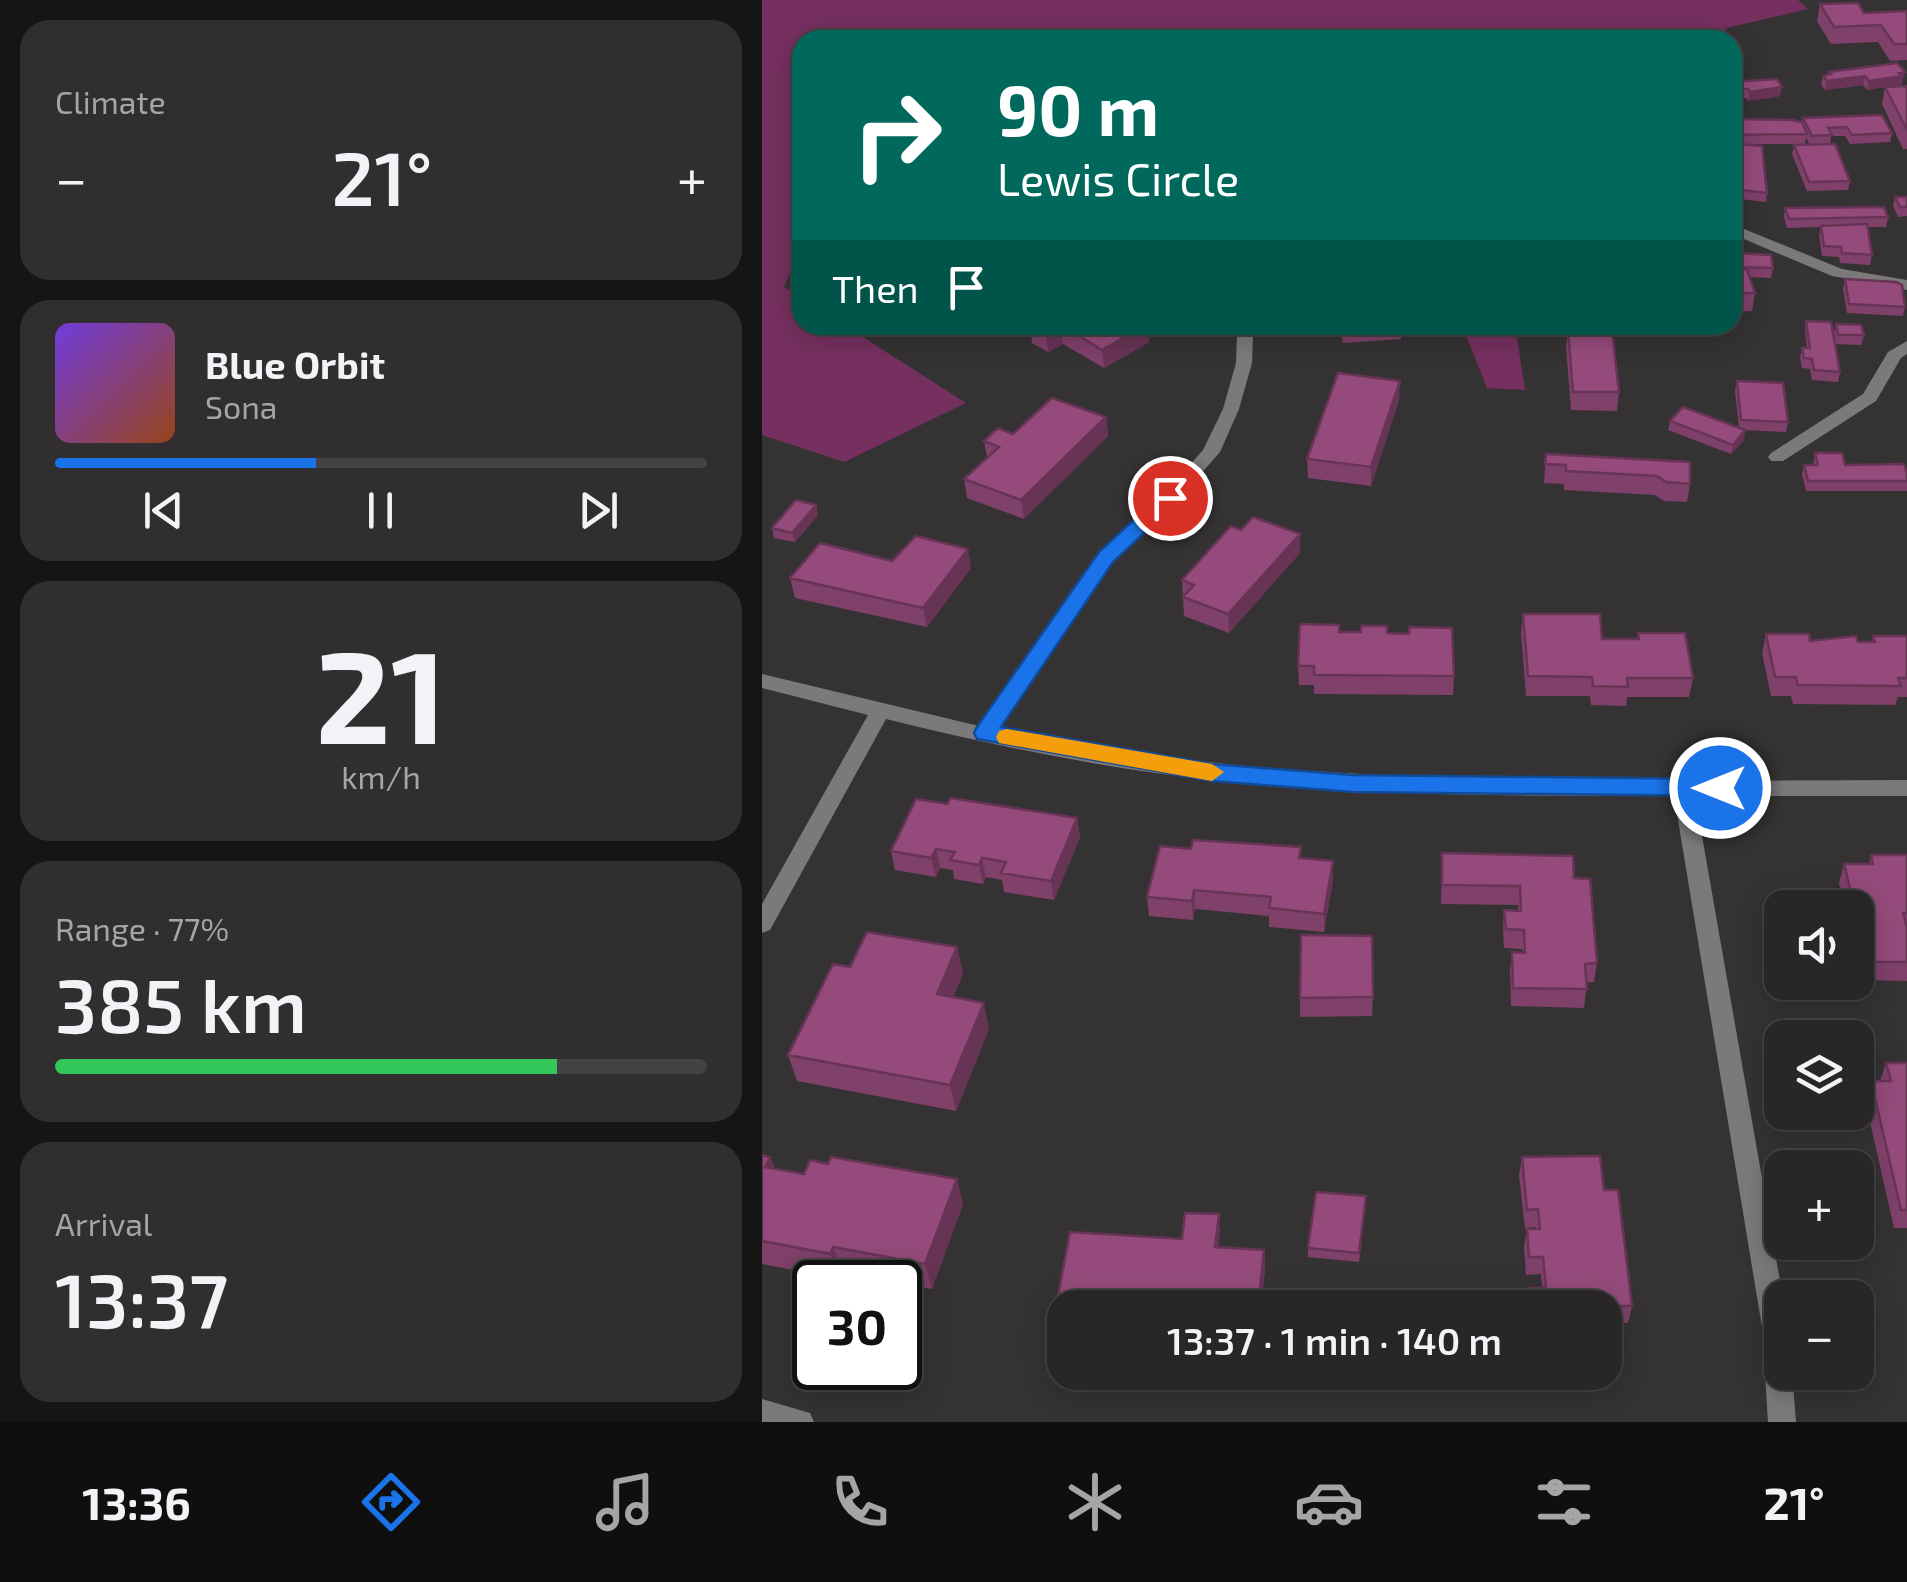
<!DOCTYPE html>
<meta charset="utf-8">
<style>
:root{--surface:#282627;--page:#302e2f;--text:#f1f3f6;--muted:#a5a5a7;--line:#444344;--accent:#1a73e8}
body{margin:0;font-family:"Exo 2",sans-serif;background:var(--page);color:var(--text);height:100vh;display:flex;flex-direction:column;font-size:38px;white-space:nowrap}
*{box-sizing:border-box;margin:0}
p{font-size:32px;color:var(--muted)}
.icon{flex:none;width:55px;height:55px;fill:none;stroke:currentColor;stroke-width:2;stroke-linecap:round;stroke-linejoin:round}
.map{position:relative;flex:1;overflow:hidden}
.panel{display:flex;flex-direction:column;gap:20px;padding:20px;background:#161515;width:762px}
.panel>*{flex:none}
.banner{position:absolute;left:30px;top:30px;width:950px;height:305px;border-radius:30px;box-shadow:0 5px 25px #0003,0 0 0 2px var(--line);background:#00695c;color:#fff;overflow:hidden}
.tools{position:absolute;left:1002px;top:890px;display:grid;gap:20px}
.tools a{display:grid;place-items:center;width:110px;height:110px;border-radius:20px;background:var(--surface);box-shadow:0 5px 25px #0003,0 0 0 2px var(--line);font-size:50px}
.speed{position:absolute;left:30px;top:1260px;display:flex;gap:20px;font-size:50px;font-weight:700;text-align:center}
.speed>*{display:grid;place-content:center;width:130px;height:130px;border-radius:50%;background:var(--surface);box-shadow:0 5px 25px #0003,0 0 0 2px var(--line);line-height:1}
.speed .limit{border:5px solid #111;border-radius:15px;background:#fff;color:#111}
.pin{position:absolute;display:grid;place-items:center;width:85px;height:85px;color:#fff;margin:-42px;border:5px solid #fff;border-radius:50%;box-shadow:0 2px 10px #0007}
.me{position:absolute;width:110px;margin:-55px;rotate:270deg;stroke-linejoin:round;filter:drop-shadow(0 0 8px #0008)}
.turn{display:flex;align-items:center;gap:35px;height:210px;padding:0 40px;font-size:45px}
.turn .icon{width:130px;height:130px;stroke-width:2.5}
.turn b{display:block;font-size:70px;line-height:85px}
.then{display:flex;align-items:center;height:95px;padding:0 40px;background:#0003;gap:20px;font-size:38px}
.big{font-size:75px;font-weight:600;line-height:1.1}
.panel .card{flex:1;display:flex;flex-direction:column;justify-content:center;gap:15px;min-width:0;padding:0 35px;border-radius:30px;background:var(--page)}
.panel .dial{align-items:center;gap:0}
.dial b{font-size:130px;line-height:1}
.song{display:flex;align-items:center;gap:30px}
.cover{width:120px;height:120px;border-radius:15px;background:linear-gradient(135deg,hsl(260 70% 55%),hsl(20 70% 35%))}
.played{height:10px;border-radius:5px;background:linear-gradient(90deg,var(--accent) 40%,var(--line) 40%)}
.keys{display:flex;justify-content:space-around;direction:ltr}
.heat{display:flex;justify-content:space-between;align-items:center;font-size:55px;direction:ltr}
.charge{height:15px;border-radius:8px;background:linear-gradient(90deg,#34c759 77%,var(--line) 0)}
.trip{position:absolute;left:285px;top:1290px;width:575px;height:100px;border-radius:30px;background:var(--surface);box-shadow:0 5px 25px #0003,0 0 0 2px var(--line);font-weight:600;line-height:100px;text-align:center}
.menu{display:flex;height:160px;justify-content:space-around;align-items:center;background:#100f10;color:var(--muted)}
.menu .icon{width:70px;height:70px}
.menu .current{color:var(--accent)}
.menu b{font-size:45px;color:var(--text)}
main{display:flex;flex:1;min-height:0}
.map>svg:first-child{display:block}
.green{fill:#75305f}
.lines{fill:none;stroke-linecap:round;stroke-linejoin:round}
.service{fill:#7b797a;fill-rule:evenodd}
.minor{fill:#7b797a;fill-rule:evenodd}
.wall{fill:#7f406a}
.shaded-wall{fill:#683456}
.building{fill:#944b7b;stroke:#683456;stroke-width:2.5}
.route{fill:#1a73e8;stroke:#114b97;stroke-width:2.5}
.slow{fill:#f59e0b}
</style>
<main>
<section class="panel">
<div class="card"><p>Climate</p>
<div class="heat"><a>−</a><b class="big">21°</b><a>+</a></div>
</div>
<div class="card">
<div class="song"><i class="cover"></i><div><b>Blue Orbit</b><p>Sona</p></div></div>
<div class="played"></div>
<div class="keys"><svg class="icon" aria-label="previous" viewBox="0 0 24 24"><path d="M18 5L8 12l10 7zM5 5v14"/></svg><svg class="icon" aria-label="pause" viewBox="0 0 24 24"><path d="M8 5v14M16 5v14"/></svg><svg class="icon" aria-label="next" viewBox="0 0 24 24"><path d="M6 5l10 7-10 7zM19 5v14"/></svg></div>
</div>
<div class="card dial"><b>21</b><p>km/h</p></div>
<div class="card"><p>Range · 77%</p><b class="big">385 km</b><div class="charge"></div></div>
<div class="card"><p>Arrival</p><b class="big">13:37</b></div>
</section>
<div class="map">
<svg width="1145" height="1422" viewBox="0 0 1145 1422">
<rect width="100%" height="100%" fill="#353234"/>
<path class="green" d="M0 0H1036L1046 9 964 28 962 40H40V244L22 287 40 298V325H82L204 403 82 462 0 435Z
M700 325H753L763 390 725 388Z"/>
<g class="lines">
<path class="service" d="M970 224 1080 269 1145 280V290L1070 276 970 234Z
M1145 341V354L1139 358 1114 401 1021 461H1009L1006 457 1009 453 1101 394 1126 352Z"/>
<path class="minor" d="M471 325H487L491 336 490 363 477 409 458 452 414 502 351 561 235 730C535 791 841 780 1145 780V796H933L1021 1298 1020 1372H1030L1034 1422H1006L1000 1327 912 796C740 796 564 796 393 773 302 760 213 741 124 719L8 930 0 933V904L106 715 0 688V674L217 726 337 553 402 494 441 450 461 409 474 363 475 336Z
M0 1399 48 1413 52 1422H0Z"/>
</g>
<path class="wall" d="M1058 4 1102 13 1145 11V60L1128 61 1116 42 1069 44 1055 21Z
M1067 72 1141 81 1139 85 1129 87 1145 86V149H1141L1120 104 1123 87 1105 90 1101 85 1063 90 1059 84 1061 76 1066 75Z
M970 82 1018 96 986 101 984 98H971Z
M1041 118 1130 133 1128 142 1088 144 1083 136H1069L1068 144 1088 181 1086 190 1045 191 1030 154 1032 145H1048L1044 137 1043 144H970V119L1040 122Z
M975 144 1005 193 1004 202 978 199 973 154Z
M1133 197H1145V216L1136 217 1131 206Z
M1023 208 1126 217 1124 227H1105L1110 255 1108 265 1078 263 1077 257 1060 256 1057 235 1059 227 1025 228 1022 217Z
M970 253 1011 268 1009 278 988 277 993 293 990 311 970 312Z
M1083 279 1143 307 1141 316 1085 313 1081 289Z
M1044 321 1078 372 1076 382 1050 380 1048 369 1040 368 1038 358 1040 348H1045L1043 330Z
M1074 324 1102 335 1099 345 1074 344 1072 333Z
M268 325H385L387 342 342 368 301 344 286 352 270 343Z
M577 325H639V339L581 343Z
M783 325H830L829 329 857 392 855 411 809 410 804 347 806 330 783 329Z
M975 381 1026 422 1024 432 981 430H983L982 440 969 454 906 430 908 421 977 428 973 391Z
M637 400 609 486 546 478 545 459Z
M344 417 346 436 262 519 205 498 202 479 225 457 222 441 251 434Z
M1053 453 1083 465 1145 473V491H1044L1040 474 1042 465H1051Z
M784 454 928 484 925 502 902 501 893 495 802 490V484L782 483Z
M54 505 56 515 33 542 12 538 10 528Z
M479 530 538 534V553L467 633 422 616 420 580Z
M130 561 209 568 165 627 33 598 28 578Z
M761 614 840 639H875L876 633 931 678 927 697H865L864 706 829 705 828 696H764L759 633Z
M577 632 692 676 691 695 552 694V685H537L536 666Z
M1004 634 1048 641 1110 642 1111 636H1145V697H1136L1133 705 1031 704 1029 696H1009L1000 653Z
M185 804 315 818 318 837 292 900 242 892 240 880 224 877 221 884 192 879 191 870 178 868 174 877 133 870 129 851Z
M680 853 812 878 835 963 832 982H825L822 1008 749 1006 748 971 750 952H761L760 949 742 948 741 929 742 910 756 911V905L679 904Z
M1109 855H1145V981L1099 980 1095 961V908H1083L1077 883 1082 864H1107Z
M539 858 571 880 562 932 507 927V916L433 909 431 920 387 916 385 897Z
M195 947 201 974 191 997 227 1029 194 1111 35 1081 26 1055 88 967Z
M611 997 610 1016 538 1017V998Z
M1124 1063H1145V1228H1132L1103 1100 1109 1081H1118Z
M0 1155 8 1157 13 1169 201 1204 170 1289 80 1272 78 1279 0 1264Z
M760 1157 842 1190 870 1306 866 1323H854L855 1331 851 1348 842 1349V1308H765L768 1288H780L779 1274 764 1275 762 1247 765 1229H774V1227L763 1228 757 1175Z
M604 1196 597 1262 546 1257V1248Z
M458 1232 456 1247 502 1250 503 1268 499 1308H302V1330H296L293 1312 420 1239Z"/>
<path class="shaded-wall" d="M1143 72 1139 85 1105 90 1107 81Z
M1103 76 1101 85 1063 90 1065 81Z
M1020 87 1018 96 986 101 988 92Z
M299 325 301 344 286 352 284 334Z
M383 325H385L387 342 342 368 340 350Z
M638 381 637 400 609 486V467Z
M344 417 346 436 262 519 259 500Z
M983 430 982 440 969 454 971 445Z
M54 505 56 515 33 542 30 533Z
M538 534V553L467 633 466 614Z
M206 549 209 568 165 627 161 608Z
M315 818 318 837 292 900 289 881Z
M174 849 178 868 174 877 169 858Z
M220 858 224 877 221 884 217 865Z
M571 861V880L562 932V914Z
M432 890 433 909 431 920 430 901Z
M195 947 201 974 181 1020 175 994Z
M222 1003 227 1029 194 1111 188 1085Z
M8 1157 18 1182 3 1167Z
M195 1179 201 1204 170 1289 163 1264Z
M457 1214 458 1232 454 1264 453 1247Z
M71 1247 80 1272 78 1279 69 1254Z
M502 1250 503 1268 499 1308H496Z"/>
<path class="building" d="M1096 3 1102 13 1145 11V44H1132L1119 25 1072 27 1058 4Z
M1135 63 1143 72 1137 73 1141 76 1107 81 1103 76 1065 81 1061 76 1069 74 1067 72Z
M1015 79 1020 87 988 92 986 89H973L970 84V82Z
M1145 86V130L1123 87Z
M1120 115 1130 133 1090 135 1085 127 1066 128 1070 135 1050 136 1041 118Z
M970 119 1029 120 1040 122 1045 134 970 135Z
M975 144 1000 146 1005 193 979 190Z
M1073 144 1088 181 1047 182 1032 145Z
M1133 197H1145V207H1138Z
M1122 207 1126 217 1027 219 1023 208Z
M1105 224 1110 255 1080 253 1079 247 1062 246 1059 226Z
M970 253 1009 255 1011 268 970 267Z
M970 269H985L993 293H970Z
M1083 279 1134 282 1140 285 1143 307 1087 304Z
M1044 321 1069 322 1078 372 1052 370 1050 359 1042 358 1040 348H1048Z
M1074 324 1099 325 1102 335H1076Z
M269 325H383L340 350 299 325 284 334Z
M806 329 850 330 857 392H811Z
M576 373 638 381 609 467 545 459Z
M975 381 1021 383 1026 422 979 420Z
M290 398 344 417 259 500 202 479 237 447 222 441 236 428 251 434Z
M921 407 983 430 971 445 908 421Z
M1053 453H1080L1083 465 1142 464 1145 473V481H1046L1042 465H1056Z
M784 454 928 462V484L904 482 895 476 804 471V465L783 464Z
M34 500 54 505 30 533 10 528Z
M491 517 538 534 466 614 421 597 432 585 420 580 469 526 479 530Z
M154 536 206 549 161 608 28 578 58 543 130 561Z
M761 614H838L840 639H877L876 633H923L931 678H865L866 687 831 686 830 677 766 676Z
M538 624 577 625V632H599V626H625V633L647 634V627L690 628 692 676 552 675V666H536Z
M1004 634H1047L1048 641 1094 636 1096 642H1113L1111 636H1145V678H1136L1139 686 1036 685 1034 677H1013Z
M189 798 315 818 289 881 239 873 244 862 220 858 217 865 188 860 193 852 174 849 169 858 129 851 154 799 185 804Z
M431 840 539 847 537 858 571 861 562 914 507 908 509 897 432 890 430 901 385 897 398 846 429 849Z
M680 853 811 856 812 878 828 879 835 963 823 964 825 989 751 988 750 952 763 953 762 930 744 929 742 910 759 911 758 886 680 885Z
M1109 855H1145V913H1141L1145 927V962H1105L1095 918V908H1093L1082 864H1111Z
M105 932 195 947 175 994 222 1003 188 1085 26 1055 71 964 88 967Z
M539 935 610 936 611 997 538 998Z
M1124 1063H1145V1210H1139L1109 1081H1129Z
M0 1155 8 1157 3 1167 42 1174 48 1160 66 1164 69 1157 195 1179 163 1264 71 1247 69 1254 0 1241Z
M838 1156 842 1190H856L870 1306H851L855 1331H842V1308H769L768 1288H784L781 1257H767L765 1229H778L776 1209 765 1210 760 1157Z
M554 1192 604 1196 597 1253 546 1248Z
M423 1213 457 1214 453 1247 502 1250 496 1308H302V1313L293 1312 308 1232 420 1239Z"/>
<path class="route" d="M408 491 415 493V502L351 562 239 727 450 764 591 775 958 779 970 788 958 796 591 792 450 781 215 739 212 733 215 727 337 552 401 493Z"/>
<path class="slow" d="M245 729 450 764 462 772 450 781 237 743 234 737 237 731Z"/>
</svg>
<div class="tools">
<a><svg class="icon" aria-label="sound" viewBox="0 0 24 24"><path d="M4 9h4l5-4v14l-5-4H4zM17 9q2 3 0 6"/></svg></a>
<a><svg class="icon" aria-label="layers" viewBox="0 0 24 24"><path d="M12 4l9 5-9 5-9-5zM3 14l9 5 9-5"/></svg></a>
<a>+</a>
<a>−</a>
</div>
<div class="speed"><div class="limit">30</div></div>
<div class="pin" style="left:408px;top:498px;background:#d93025"><svg class="icon" aria-label="arrive" viewBox="0 0 24 24"><path d="M6 21V4h12l-3 4 3 4H6"/></svg></div>
<svg class="me" style="left:958px;top:788px" viewBox="-20 -20 40 40"><circle r="17" fill="#1a73e8" stroke="#fff" stroke-width="3"/><path d="M0-11L8 9 0 5-8 9z" fill="#fff"/></svg>
<div class="trip">13:37 · 1 min · 140 m</div>
<div class="banner">
<div class="turn"><svg class="icon" aria-label="right" viewBox="0 0 24 24"><path d="M7 20v-9h11M14 6l5 5-5 5"/></svg><div><b>90 m</b>Lewis Circle</div></div>
<div class="then">Then<svg class="icon" aria-label="arrive" viewBox="0 0 24 24"><path d="M6 21V4h12l-3 4 3 4H6"/></svg></div>
</div>
</div>
</main>
<nav class="menu">
<b>13:36</b>
<svg class="icon current" aria-label="directions" viewBox="0 0 24 24"><path d="M12 3l9 9-9 9-9-9zM9 14v-3h6M13 9l2 2-2 2"/></svg>
<svg class="icon" aria-label="music" viewBox="0 0 24 24"><path d="M9 18V5l10-2v13"/><circle cx="6" cy="18" r="3"/><circle cx="16" cy="16" r="3"/></svg>
<svg class="icon" aria-label="phone" viewBox="0 0 24 24"><path d="M5 4h4l2 5-3 2q2 4 5 5l2-3 5 2v4C11 20 4 13 5 4z"/></svg>
<svg class="icon" aria-label="climate" viewBox="0 0 24 24"><path d="M12 3v18M4 7l16 10M4 17L20 7"/></svg>
<svg class="icon" aria-label="car" viewBox="0 0 24 24"><path d="M5 17H2v-5l4-1 3-4h7l3 4 3 1v5h-3M9 17h6M6 11h13"/><circle cx="7" cy="17" r="2"/><circle cx="17" cy="17" r="2"/></svg>
<svg class="icon" aria-label="filters" viewBox="0 0 24 24"><path d="M4 7h16M4 17h16"/><circle cx="9" cy="7" r="2"/><circle cx="15" cy="17" r="2"/></svg>
<b>21°</b>
</nav>
